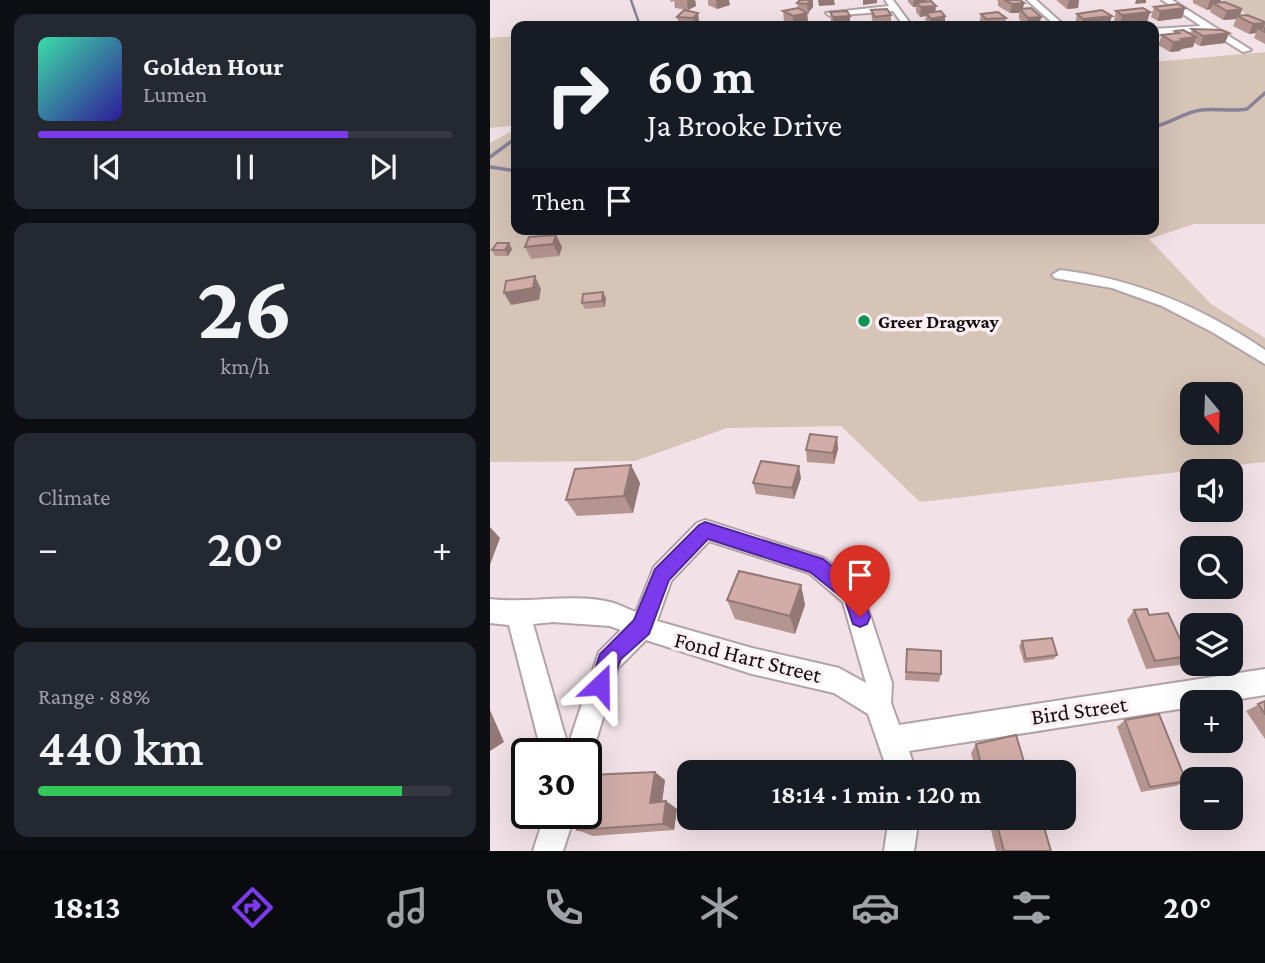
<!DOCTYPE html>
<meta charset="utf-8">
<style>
:root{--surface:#171b24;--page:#242831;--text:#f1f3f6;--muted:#9ea1a6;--line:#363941;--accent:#7c3aed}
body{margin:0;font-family:"Crimson Pro",serif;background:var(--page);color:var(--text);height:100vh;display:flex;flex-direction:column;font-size:26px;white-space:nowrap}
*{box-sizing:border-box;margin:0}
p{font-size:23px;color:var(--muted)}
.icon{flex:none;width:38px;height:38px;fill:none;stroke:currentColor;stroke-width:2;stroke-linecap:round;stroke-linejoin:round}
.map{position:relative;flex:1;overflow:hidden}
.side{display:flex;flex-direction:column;gap:14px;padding:14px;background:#0d0f14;width:490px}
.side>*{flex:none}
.banner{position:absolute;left:21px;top:21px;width:648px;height:214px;border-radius:14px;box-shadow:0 7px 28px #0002;background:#171b24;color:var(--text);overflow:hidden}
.needle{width:46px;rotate:161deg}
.fabs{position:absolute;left:690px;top:382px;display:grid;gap:14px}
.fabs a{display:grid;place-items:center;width:63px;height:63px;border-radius:14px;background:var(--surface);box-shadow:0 7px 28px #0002;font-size:35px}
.speed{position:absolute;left:21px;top:738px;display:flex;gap:14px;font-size:35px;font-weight:700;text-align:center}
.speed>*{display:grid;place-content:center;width:91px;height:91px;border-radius:50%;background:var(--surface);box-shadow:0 7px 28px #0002;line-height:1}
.speed .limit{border:4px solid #111;border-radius:10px;background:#fff;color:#111}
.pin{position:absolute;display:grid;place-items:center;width:60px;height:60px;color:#fff;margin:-72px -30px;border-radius:50% 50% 50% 0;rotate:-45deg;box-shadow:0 0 7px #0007}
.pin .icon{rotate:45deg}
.me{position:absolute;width:77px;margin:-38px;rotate:23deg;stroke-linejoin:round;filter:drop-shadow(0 0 5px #0008)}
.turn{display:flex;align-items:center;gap:24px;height:147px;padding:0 21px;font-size:32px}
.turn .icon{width:91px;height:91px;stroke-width:2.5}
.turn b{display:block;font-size:49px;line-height:60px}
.then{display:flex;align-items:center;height:66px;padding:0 21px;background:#0003;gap:14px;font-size:26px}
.big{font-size:52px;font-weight:600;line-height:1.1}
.side .card{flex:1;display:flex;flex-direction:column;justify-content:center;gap:10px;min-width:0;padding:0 24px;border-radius:14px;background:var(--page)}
.side .dial{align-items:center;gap:0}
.dial b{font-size:91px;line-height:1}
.song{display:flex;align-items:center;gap:21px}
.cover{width:84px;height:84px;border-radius:10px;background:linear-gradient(135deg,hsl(160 70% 55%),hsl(250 70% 35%))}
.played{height:7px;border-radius:4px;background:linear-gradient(90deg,var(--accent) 75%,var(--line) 75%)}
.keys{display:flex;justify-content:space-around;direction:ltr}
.heat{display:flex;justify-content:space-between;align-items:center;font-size:38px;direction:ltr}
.charge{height:10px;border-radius:5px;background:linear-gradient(90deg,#34c759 88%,var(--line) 0)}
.trip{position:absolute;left:187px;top:760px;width:399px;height:70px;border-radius:14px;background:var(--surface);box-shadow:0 7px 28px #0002;font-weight:600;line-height:70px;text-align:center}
.dock{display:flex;height:112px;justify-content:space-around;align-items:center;background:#090b0e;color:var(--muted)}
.dock .icon{width:49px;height:49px}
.dock .on{color:var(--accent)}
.dock b{font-size:32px;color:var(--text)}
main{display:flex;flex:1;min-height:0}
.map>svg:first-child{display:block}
.green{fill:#d6c4b7;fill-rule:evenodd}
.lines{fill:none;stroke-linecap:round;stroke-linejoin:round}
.stream-far1{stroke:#888399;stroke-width:2.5}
.stream{stroke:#888399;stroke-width:3.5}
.minor-casing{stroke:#b2a3a8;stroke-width:4}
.minor{fill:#fff;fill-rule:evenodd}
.wall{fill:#b59590}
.shaded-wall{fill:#937976}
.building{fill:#d2ada8;stroke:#937976;stroke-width:2}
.route{fill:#7c3aed;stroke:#51269a;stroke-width:2}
.poi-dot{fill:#0f9655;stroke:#fdf0f4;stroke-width:2.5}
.labels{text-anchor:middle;stroke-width:7;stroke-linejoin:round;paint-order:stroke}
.poi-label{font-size:19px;font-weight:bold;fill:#120d0f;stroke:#fdf0f4;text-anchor:start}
.near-street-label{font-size:23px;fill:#120d0f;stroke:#fdf0f4}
</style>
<main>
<section class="side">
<div class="card">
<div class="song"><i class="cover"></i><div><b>Golden Hour</b><p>Lumen</p></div></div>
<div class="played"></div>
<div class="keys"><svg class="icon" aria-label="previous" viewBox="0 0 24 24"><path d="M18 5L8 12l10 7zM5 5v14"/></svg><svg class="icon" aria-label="pause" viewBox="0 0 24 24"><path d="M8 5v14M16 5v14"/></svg><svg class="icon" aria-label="next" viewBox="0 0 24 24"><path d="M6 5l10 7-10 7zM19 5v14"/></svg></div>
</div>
<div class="card dial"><b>26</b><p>km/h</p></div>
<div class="card"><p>Climate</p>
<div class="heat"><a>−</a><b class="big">20°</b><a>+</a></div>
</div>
<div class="card"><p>Range · 88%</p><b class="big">440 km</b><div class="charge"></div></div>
</section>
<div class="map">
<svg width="775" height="851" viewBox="0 0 775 851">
<rect width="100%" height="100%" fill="#f2e2e7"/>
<path class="green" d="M732 0H775V25Z
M26 36V125L0 128V38Z
M775 52V224H704L659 239 721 304 775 338V462L430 502 351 426 237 428 145 461 0 462V143L26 129V229H663V62ZM702 394H740V432H702Z"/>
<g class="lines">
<path class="stream-far1" d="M141 0 150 26
M773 95 775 93"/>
<path class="stream" d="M663 127C680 124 692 113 711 110 726 108 742 112 757 109L775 93
M0 157 26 138
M0 167 26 171"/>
<defs>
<path id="minor" d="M395 0H403L422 26H414L403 11 340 16 336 13 399 6Z
M537 0H546L575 26H566Z
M672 0H682L761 50 753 52 719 31 663 35V29L711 26Z
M570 270C646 279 712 307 775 350V364L722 332 672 306 622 288 565 278 562 275Z
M215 520 334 558 371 587 402 683 401 703 409 725 775 669V695L732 702H702V707L419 751 426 772H398L378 714 344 693 262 674 156 640 128 668 99 764 96 765V754H52L19 625 0 623V599C40 604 81 593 120 602 129 604 137 609 146 612L164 567 207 523ZM219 541 319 573 353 602 376 683 349 668 262 648 167 621 181 581ZM63 622 120 626 131 630 109 652 78 746 43 624Z
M55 814H85L73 851H43Z
M399 817H429L424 851H394Z"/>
</defs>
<use href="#minor" class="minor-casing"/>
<use href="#minor" class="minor"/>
</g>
<path class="wall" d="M180 0H205L206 6 198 10 185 8 184 1 181 2Z
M218 0H226L240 5 227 9 218 5Z
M310 0 323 7 317 13 318 22 304 26 294 21 293 11 308 8 307 3Z
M418 0H437L436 2 445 12 455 16V25L464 26H439L435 22 436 16 430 17 426 12V7H423L418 2Z
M507 0H530L534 3 533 9 551 17 549 26H536L529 19V13H520L508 6V2Z
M566 0H589L588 8 577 9Z
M703 0H731L730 2 752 9 750 16 775 22V44L764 38 766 33 759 34 743 26 746 19 733 20 720 12 721 9 717 10 703 3Z
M664 7 695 8 692 18 668 21 661 17Z
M381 10 401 15V25L385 26 382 20Z
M626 11 660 12 657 22 630 25 624 21Z
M340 12 360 26H343L341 22Z
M208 13 209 22 206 26H189L187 17Z
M491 14 516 18 515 26H492L489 24Z
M587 14 619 25 588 26 585 24Z
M702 29 739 33 735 43 710 46 704 43 703 47 691 49 690 51 680 52 668 45 672 35 684 33 685 31 700 34Z
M66 235 72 247 69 256 41 259 35 247Z
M19 243 22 249 18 256H5L2 250Z
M116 298 115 307 95 309 92 303Z
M347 437 348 449 344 464 317 462 316 450Z
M141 465 150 483 143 513 87 516 76 500Z
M311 478 304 499 266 494 263 483Z
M311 585 315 605 305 634 245 619 237 600Z
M644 610 659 615 698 656 689 665 656 669 637 620Z
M532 641 567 655 564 659 534 663 529 646Z
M417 649 451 674 449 682 415 680Z
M775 701V739L756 711Z
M635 720 696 781 686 786 651 792 627 727Z
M486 744 537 772H486L481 753Z
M175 780 172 802 176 801 187 809 184 830 103 836 87 830Z
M498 817H551L561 851H506Z"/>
<path class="shaded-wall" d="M197 0H205L206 6 198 10Z
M226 0H239L240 5 227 9Z
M321 0H323V7L318 13 317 4Z
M328 0H344L345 5 329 6Z
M373 0H387V3L373 5Z
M424 0H437L436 6 426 3V7H423Z
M579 0H589L588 8 577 9Z
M646 0H656V3L645 4Z
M720 0H731L728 6 723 3 721 9 717 10Z
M534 3 532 12 530 9 529 13H520L522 4Z
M446 6 445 15 436 13V16L430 17 431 7Z
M695 8 692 18 668 21 670 11Z
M752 9 749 17 747 16 746 19 733 20 737 11Z
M660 12 657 22 630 25 632 15Z
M208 13 209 22 205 26 203 18Z
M317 13 318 22 304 26 303 16Z
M360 16V26H343V17Z
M455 16V26H441V19Z
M622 16 619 25 592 26 593 19Z
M551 17 549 26H537L538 18Z
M775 23 773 31 768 28 766 33 759 34 763 24Z
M739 33 735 43 710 46 713 36Z
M706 37 703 47 691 49 690 51 680 52 683 42 691 39Z
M667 38 664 48H663V39Z
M66 235 72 247 69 256 63 244Z
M19 243 22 249 18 256 15 250Z
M45 276 51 289 49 300 21 305 14 293Z
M113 292 116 298 115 307 112 301Z
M347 437 348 449 344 464 343 453Z
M141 465 150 483 143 513 134 496Z
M309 466 311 478 304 499 302 488Z
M0 527 10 538 0 565Z
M311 585 315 605 305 634 300 616Z
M0 710 14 742 0 751Z
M165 772 175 780 171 810 160 803Z
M176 801 187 809 184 830 173 824Z"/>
<path class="building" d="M310 0H321L317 4 307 3Z
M514 0H530L534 3 522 4Z
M441 1 446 6 431 7 426 3Z
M734 2 752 9 737 11 723 3Z
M688 4 695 8 670 11 664 7Z
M308 8 317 13 303 16 293 11Z
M541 8 551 17 538 18 530 9Z
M653 8 660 12 632 15 626 11Z
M397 9 401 15 385 17 381 10Z
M194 10 208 13 203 18 187 17Z
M612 10 622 16 593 19 587 14Z
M357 11 360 16 343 17 340 12Z
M451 11 455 16 441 19 436 13Z
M508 12 516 18 496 19 491 14Z
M757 15 775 22V23L763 24 747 16Z
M263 23 271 26H255Z
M768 28H775V32Z
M702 29 732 30 739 33 713 36Z
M693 30 706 37 691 39 694 41 683 42 672 35 689 33 685 31Z
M66 235 63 244 35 247 39 237Z
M7 243H19L15 250H2Z
M45 276 43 288 14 293 16 281Z
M113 292 112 301 92 303 93 294Z
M320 434 347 437 343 453 316 450Z
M271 461 309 466 302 488 263 483Z
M141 465 134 496 76 500 85 469Z
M249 571 311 585 300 616 237 600Z
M657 609 659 615 678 613 698 656 665 661 644 610Z
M562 638 567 655 536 659 532 641Z
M417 649 451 651V674L416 672Z
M775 701V714L768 704Z
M669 714 696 781 660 787 635 720Z
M526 735 537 772H493L486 744Z
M165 772 160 803 176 801 173 824 87 830 91 814H96V789L99 775Z
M505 817H551L561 851H514Z"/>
<path class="route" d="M215 522 333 559 370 588 380 617 377 624 370 627 363 624 355 600 320 572 218 539 179 580 159 634 131 659 118 692 110 695 103 692 100 685 110 654 144 620 165 569 209 525Z"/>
<circle class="poi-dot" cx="374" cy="321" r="7"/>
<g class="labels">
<g class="poi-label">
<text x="388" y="328">Greer Dragway</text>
</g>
<g class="near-street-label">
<text transform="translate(258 657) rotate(14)" y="8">Fond Hart Street</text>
<text transform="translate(589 710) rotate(-8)" y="8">Bird Street</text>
</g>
</g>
</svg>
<div class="fabs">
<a><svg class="needle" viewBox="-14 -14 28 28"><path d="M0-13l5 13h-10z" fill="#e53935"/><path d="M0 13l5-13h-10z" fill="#9ea1a6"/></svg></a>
<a><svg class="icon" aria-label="sound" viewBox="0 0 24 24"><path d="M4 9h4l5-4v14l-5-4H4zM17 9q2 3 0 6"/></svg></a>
<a><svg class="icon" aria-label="search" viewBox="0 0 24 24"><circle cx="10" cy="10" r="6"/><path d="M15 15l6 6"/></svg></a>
<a><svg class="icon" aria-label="layers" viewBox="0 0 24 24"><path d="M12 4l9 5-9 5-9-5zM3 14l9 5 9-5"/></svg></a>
<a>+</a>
<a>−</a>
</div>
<div class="speed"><div class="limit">30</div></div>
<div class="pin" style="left:370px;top:617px;background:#d93025"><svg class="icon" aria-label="arrive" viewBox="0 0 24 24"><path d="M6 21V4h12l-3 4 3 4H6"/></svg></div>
<svg class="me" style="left:110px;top:685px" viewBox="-20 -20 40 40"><path d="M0-17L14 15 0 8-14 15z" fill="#7c3aed" stroke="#fff" stroke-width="4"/></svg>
<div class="trip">18:14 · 1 min · 120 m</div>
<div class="banner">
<div class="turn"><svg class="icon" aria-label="right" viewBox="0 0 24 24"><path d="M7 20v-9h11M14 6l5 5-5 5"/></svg><div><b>60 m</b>Ja Brooke Drive</div></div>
<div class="then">Then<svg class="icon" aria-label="arrive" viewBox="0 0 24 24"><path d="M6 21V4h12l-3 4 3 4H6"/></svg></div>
</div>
</div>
</main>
<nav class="dock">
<b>18:13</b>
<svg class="icon on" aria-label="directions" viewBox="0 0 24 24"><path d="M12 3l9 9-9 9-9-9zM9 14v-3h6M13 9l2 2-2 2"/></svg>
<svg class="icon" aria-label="music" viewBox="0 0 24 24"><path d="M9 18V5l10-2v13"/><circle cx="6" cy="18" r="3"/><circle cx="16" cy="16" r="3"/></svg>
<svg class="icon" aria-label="phone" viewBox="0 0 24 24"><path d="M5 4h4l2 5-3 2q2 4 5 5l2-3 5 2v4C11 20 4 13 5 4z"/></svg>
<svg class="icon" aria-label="climate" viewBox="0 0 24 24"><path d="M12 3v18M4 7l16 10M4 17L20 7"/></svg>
<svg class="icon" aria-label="car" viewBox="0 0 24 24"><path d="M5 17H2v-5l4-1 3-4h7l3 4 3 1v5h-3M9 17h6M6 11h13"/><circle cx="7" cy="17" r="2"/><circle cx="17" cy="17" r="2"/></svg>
<svg class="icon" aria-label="filters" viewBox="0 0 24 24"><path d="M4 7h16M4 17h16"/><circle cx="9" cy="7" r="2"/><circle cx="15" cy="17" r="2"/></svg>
<b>20°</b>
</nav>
